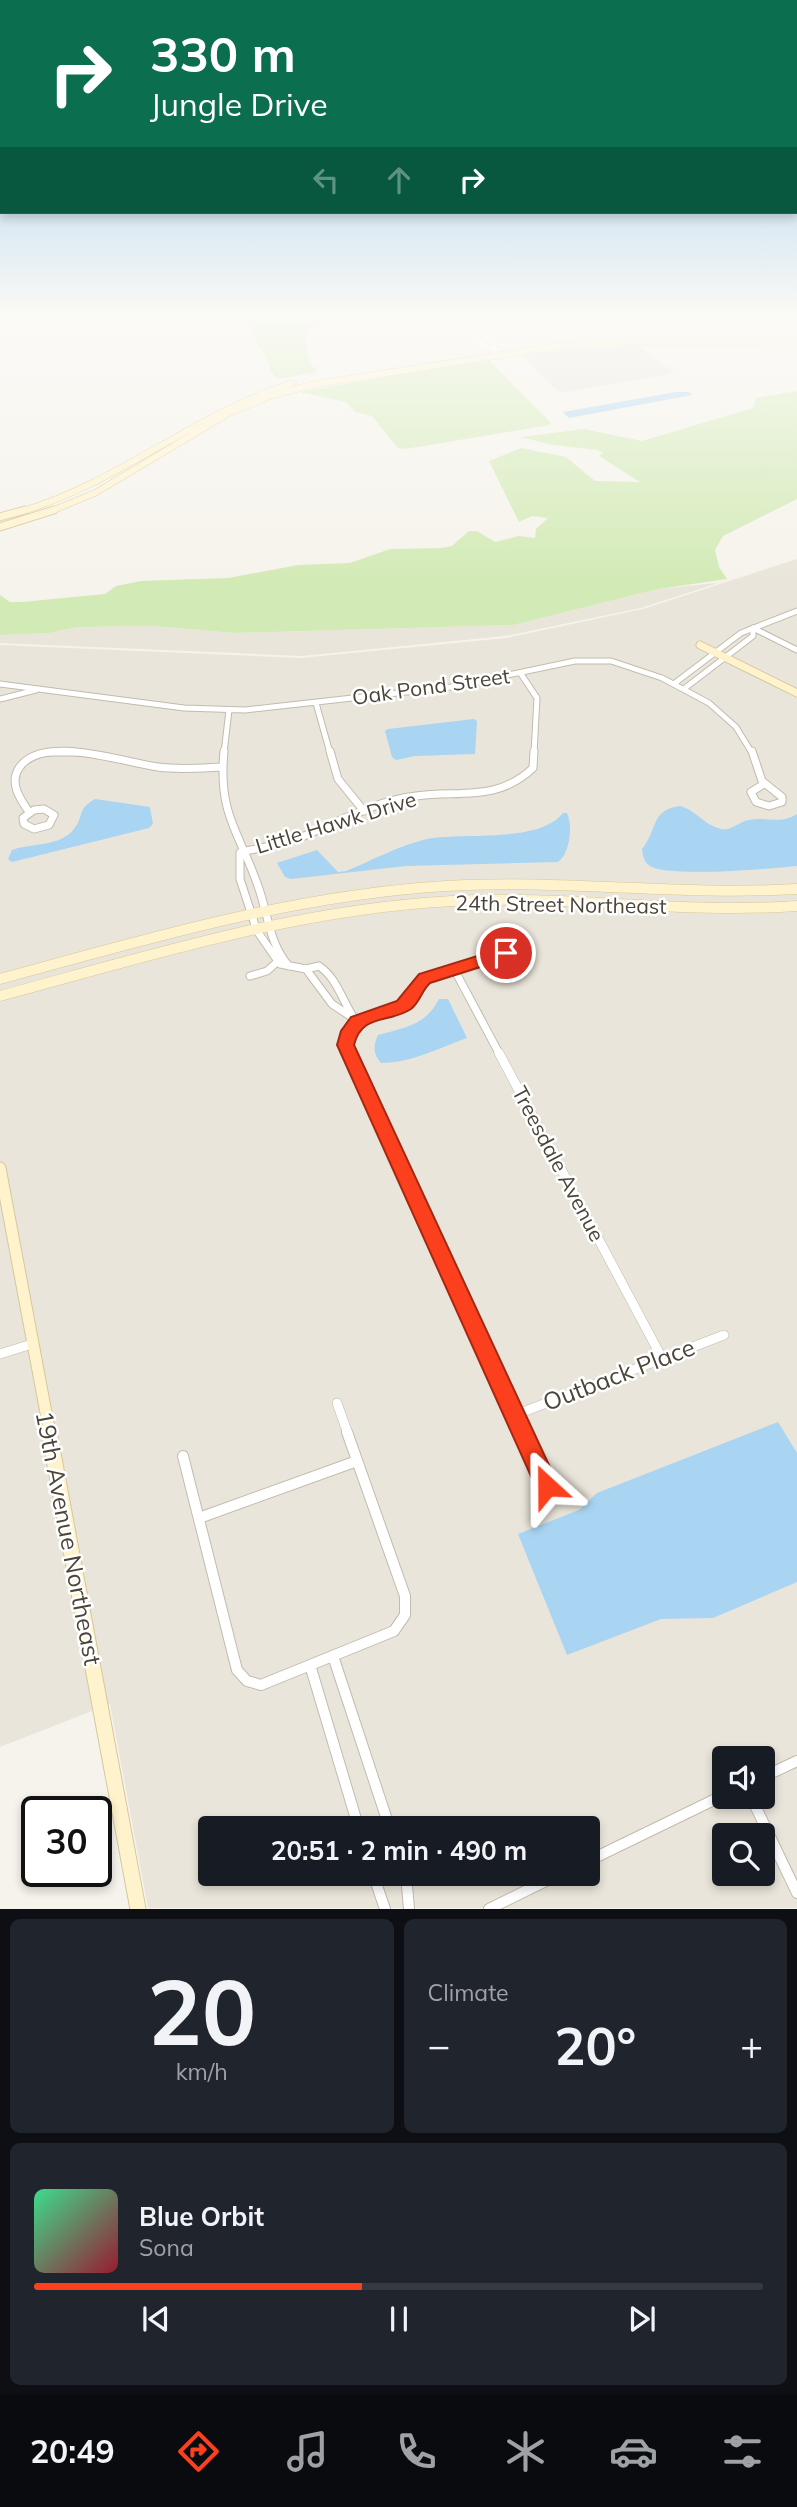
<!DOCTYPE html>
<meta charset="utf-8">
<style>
:root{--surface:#171b24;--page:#20242c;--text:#f1f3f6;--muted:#9ea1a6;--line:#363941;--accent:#fc3f1d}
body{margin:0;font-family:Mulish,sans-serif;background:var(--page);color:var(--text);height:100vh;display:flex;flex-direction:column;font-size:26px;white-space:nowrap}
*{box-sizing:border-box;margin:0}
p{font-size:23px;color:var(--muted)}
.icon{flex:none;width:38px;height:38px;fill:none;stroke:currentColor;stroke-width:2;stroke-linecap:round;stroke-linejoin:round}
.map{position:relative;height:1909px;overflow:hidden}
.details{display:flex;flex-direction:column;gap:10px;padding:10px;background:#0d0f14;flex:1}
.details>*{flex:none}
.guide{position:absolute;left:0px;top:0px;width:798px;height:214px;box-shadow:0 4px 10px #0003;background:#0b6e4f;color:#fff;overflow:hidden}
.controls{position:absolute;left:712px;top:1746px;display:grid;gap:14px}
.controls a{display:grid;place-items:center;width:63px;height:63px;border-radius:7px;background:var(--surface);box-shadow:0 4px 10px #0003;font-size:35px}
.speed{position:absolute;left:21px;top:1796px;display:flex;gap:14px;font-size:35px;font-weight:700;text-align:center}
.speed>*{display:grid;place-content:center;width:91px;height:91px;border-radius:50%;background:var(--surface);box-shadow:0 4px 10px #0003;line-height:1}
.speed .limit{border:4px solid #111;border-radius:10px;background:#fff;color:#111}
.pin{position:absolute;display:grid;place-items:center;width:60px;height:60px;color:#fff;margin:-30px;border:4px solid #fff;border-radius:50%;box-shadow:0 2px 7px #0007}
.me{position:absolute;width:77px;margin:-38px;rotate:336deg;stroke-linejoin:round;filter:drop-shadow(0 0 5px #0008)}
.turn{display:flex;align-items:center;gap:24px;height:147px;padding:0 35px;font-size:32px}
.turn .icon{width:91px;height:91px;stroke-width:2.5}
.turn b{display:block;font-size:49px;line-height:60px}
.lanes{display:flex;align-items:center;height:66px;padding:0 35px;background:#0003;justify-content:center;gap:35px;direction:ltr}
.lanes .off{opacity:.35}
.big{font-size:52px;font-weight:700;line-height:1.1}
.details .tile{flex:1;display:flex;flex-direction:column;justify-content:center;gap:10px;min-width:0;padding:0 24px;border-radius:10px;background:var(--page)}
.details .dial{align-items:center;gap:0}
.dial b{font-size:91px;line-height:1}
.song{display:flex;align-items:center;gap:21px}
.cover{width:84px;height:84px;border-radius:10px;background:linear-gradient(135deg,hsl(150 70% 55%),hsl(350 70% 35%))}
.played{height:7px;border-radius:4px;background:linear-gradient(90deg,var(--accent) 45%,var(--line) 45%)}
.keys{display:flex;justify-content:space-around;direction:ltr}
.heat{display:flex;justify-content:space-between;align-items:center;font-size:38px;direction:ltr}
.details .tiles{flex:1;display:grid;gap:10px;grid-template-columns:1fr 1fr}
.tile:last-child{grid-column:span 2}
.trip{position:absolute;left:198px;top:1816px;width:402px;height:70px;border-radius:7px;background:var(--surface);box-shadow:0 4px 10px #0003;font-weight:700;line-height:70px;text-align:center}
.menu{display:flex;height:112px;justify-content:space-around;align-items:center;background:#090b0e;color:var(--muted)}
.menu .icon{width:49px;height:49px}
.menu .on{color:var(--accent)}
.menu b{font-size:32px;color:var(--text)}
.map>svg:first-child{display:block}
.residential{fill:#eae5da;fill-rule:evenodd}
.industrial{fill:#e6e2dd}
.green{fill:#d2eab5}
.water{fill:#a9d4f2}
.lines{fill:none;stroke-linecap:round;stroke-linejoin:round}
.street-far4-casing{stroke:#c2bbae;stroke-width:5}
.street-far3-casing{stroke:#c2bbae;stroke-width:7}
.street-far2-casing{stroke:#c2bbae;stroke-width:9}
.street-far1-casing{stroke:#c2bbae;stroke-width:10}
.street-casing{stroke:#c2bbae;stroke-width:12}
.secondary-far4-casing{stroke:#d6c79b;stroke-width:7}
.secondary-far3-casing{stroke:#d6c79b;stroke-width:9}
.secondary-far2-casing{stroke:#d6c79b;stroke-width:11}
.secondary-far1-casing{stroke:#d6c79b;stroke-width:13}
.secondary-casing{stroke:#d6c79b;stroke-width:17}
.street-far4{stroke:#fff;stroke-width:4.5}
.street-far3{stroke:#fff;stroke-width:5}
.street-far2{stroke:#fff;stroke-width:7}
.street-far1{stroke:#fff;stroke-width:9}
.street{stroke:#fff;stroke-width:10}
.secondary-far4{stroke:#fff3cd;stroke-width:6}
.secondary-far3{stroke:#fff3cd;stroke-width:7}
.secondary-far2{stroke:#fff3cd;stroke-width:10}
.secondary-far1{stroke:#fff3cd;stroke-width:11}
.secondary{stroke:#fff3cd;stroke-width:15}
.route{fill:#fc3f1d;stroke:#a42913;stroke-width:2}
.labels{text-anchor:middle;stroke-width:5;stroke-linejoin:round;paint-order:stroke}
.street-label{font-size:21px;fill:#4b4439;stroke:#fff}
.near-street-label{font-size:24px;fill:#4b4439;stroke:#fff}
</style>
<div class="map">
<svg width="797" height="1909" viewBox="0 0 797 1909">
<rect width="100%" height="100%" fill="#f6f3ec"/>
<path class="residential" d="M797 559V1908H148L110 1704 0 1747V645L301 658 506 638 643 609ZM724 1759H763V1797H724ZM210 1829H588V1874H210ZM724 1836H763V1874H724Z
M749 573 641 608 505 636 302 656 0 643V635L50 633 78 627 154 626 234 633 513 625 658 589 717 583Z"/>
<path class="industrial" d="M637 345 674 373 560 393 520 354Z"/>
<path class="green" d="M243 319H322L306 332C305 348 307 360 317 372L278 379 270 372V365Z
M488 359 550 422V425L405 449 398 448 372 416 355 412 346 402 300 392Z
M797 391V499L723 536 715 550 719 567 727 579 658 589 513 625 234 633 154 626 78 627 50 633 0 635V595L10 602H22L105 594 116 586 141 581 228 578 298 565 350 563 390 549 442 548 452 546 469 531H477L495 542 519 536 535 538 536 529 548 518 532 516 519 522 489 461 521 448 566 457 595 481 640 482 599 456 603 453 597 450 553 445 520 437 584 429 642 441 753 408 756 398Z"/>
<path class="water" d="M676 392H689L692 395 569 418 563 412Z
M474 719 477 721 475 754 415 756 396 760 392 757 385 731 388 729Z
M95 799 150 807 153 824 149 828 12 862 8 859 12 850C31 843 60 847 74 829 85 815 76 810 95 799Z
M680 806C696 810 703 824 718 828 731 833 737 822 749 820 765 816 781 825 797 814V866C770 869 673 877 652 867 644 863 643 857 642 849 658 830 650 810 680 806Z
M563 813H567C573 826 570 853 558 862L406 866 291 879 285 877 277 863 317 850 338 872 346 871C373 860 400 845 427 839 463 832 538 844 563 813Z
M439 999H448L467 1038C439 1048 411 1063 381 1063 373 1054 373 1046 378 1035 406 1027 425 1026 439 999Z
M778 1422 797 1453V1582L713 1618 661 1619 567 1655 518 1534 579 1510 597 1493Z"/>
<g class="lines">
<defs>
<path id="street-far4" d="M455 319 483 345 493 349
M467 319 493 343 495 351"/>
<path id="street-far3" d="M753 628 797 650
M521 674 537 698 534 753
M675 683 741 633 797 611
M0 684 184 708 245 710 451 687 575 661H611L662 678 709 703 736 727 752 753
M685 688 753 636V628
M0 699 36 690
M316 703 330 753
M46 753H85
M224 753 229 710"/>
<path id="street-far2" d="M224 751C218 815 239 831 258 886 268 913 269 944 289 966
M330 751 338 779 364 811
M752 751 762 781 782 797V802L769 806 756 802 751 792 764 784
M44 809 54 815 49 825 34 829 24 824 23 818 34 810Z
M29 812C20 799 9 783 19 768 42 733 125 763 158 767 179 770 201 768 222 767
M241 852C260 848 280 845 299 838 337 823 374 801 416 796 460 790 497 802 533 768L534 751
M240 853V879L256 928
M255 928 280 964 306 969 319 966C339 980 342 1002 356 1021
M306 969 332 1004 350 1016
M454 969 500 1055
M250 976 267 971 277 962
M351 1055C333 1016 382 1018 403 1005 413 999 415 987 424 980 434 971 490 958 506 953"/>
<path id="street-far1" d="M350 1053 523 1434
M499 1053 662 1358
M0 1354 32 1344
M337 1403 348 1434
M515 1415 724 1335"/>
<path id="street" d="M523 1432 547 1486
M183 1456 237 1670 247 1681 261 1685 394 1631 405 1615V1596L347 1432
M199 1518 357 1461
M333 1656 390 1829
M310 1665 359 1829
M763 1777 797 1761
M751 1797 797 1893
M588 1861 724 1795
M373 1874 385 1909
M406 1874 409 1909
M489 1909 560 1874"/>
<path id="secondary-far4" d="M19 512C118 484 195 413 293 383
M49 512 95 493 229 413 273 395 316 384 559 346 639 341H797"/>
<path id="secondary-far3" d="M0 517 25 510
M0 527 54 510
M700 645 797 693"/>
<path id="secondary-far2" d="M0 979C147 939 294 895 446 886 563 879 680 896 797 889
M0 996C148 956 297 909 452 901 567 895 682 914 797 906"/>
<path id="secondary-far1" d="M0 1168 50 1434"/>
<path id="secondary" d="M49 1432 138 1909"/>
</defs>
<use href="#street-far4" class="street-far4-casing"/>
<use href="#street-far3" class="street-far3-casing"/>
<use href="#street-far2" class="street-far2-casing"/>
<use href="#street-far1" class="street-far1-casing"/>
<use href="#street" class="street-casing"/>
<use href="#secondary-far4" class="secondary-far4-casing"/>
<use href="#secondary-far3" class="secondary-far3-casing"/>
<use href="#secondary-far2" class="secondary-far2-casing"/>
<use href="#secondary-far1" class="secondary-far1-casing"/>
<use href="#secondary" class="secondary-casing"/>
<use href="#street-far4" class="street-far4"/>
<use href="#street-far3" class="street-far3"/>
<use href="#street-far2" class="street-far2"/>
<use href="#street-far1" class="street-far1"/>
<use href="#street" class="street"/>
<use href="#secondary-far4" class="secondary-far4"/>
<use href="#secondary-far3" class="secondary-far3"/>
<use href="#secondary-far2" class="secondary-far2"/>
<use href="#secondary-far1" class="secondary-far1"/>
<use href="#secondary" class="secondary"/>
</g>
<linearGradient id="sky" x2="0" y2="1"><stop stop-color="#8fc1ec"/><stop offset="0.54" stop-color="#fbfaf6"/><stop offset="1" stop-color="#fbfaf6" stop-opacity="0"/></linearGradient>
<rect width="797" height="586" fill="url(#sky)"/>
<path class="route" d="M506 947 514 953 512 957 430 983C422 990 420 1002 411 1009 388 1024 362 1013 354 1045L555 1478 558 1486 555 1494 547 1497 539 1494 337 1045 341 1031 351 1017 397 1001 419 974Z"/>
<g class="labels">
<g class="street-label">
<text transform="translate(431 687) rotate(-8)" y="7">Oak Pond Street</text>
<text transform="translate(336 823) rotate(-17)" y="7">Little Hawk Drive</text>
<text transform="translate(561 905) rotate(1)" y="7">24th Street Northeast</text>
<text transform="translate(558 1164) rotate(62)" y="7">Treesdale Avenue</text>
</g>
<g class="near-street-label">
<text transform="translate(619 1375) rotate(-21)" y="8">Outback Place</text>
<text transform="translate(68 1538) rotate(79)" y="8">19th Avenue Northeast</text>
</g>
</g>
</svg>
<div class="controls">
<a><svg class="icon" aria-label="sound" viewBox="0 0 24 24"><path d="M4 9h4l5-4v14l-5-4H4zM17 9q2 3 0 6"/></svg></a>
<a><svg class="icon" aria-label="search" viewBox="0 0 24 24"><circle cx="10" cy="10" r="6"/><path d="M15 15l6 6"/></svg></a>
</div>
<div class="speed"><div class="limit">30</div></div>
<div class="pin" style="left:506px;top:953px;background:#d93025"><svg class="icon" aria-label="arrive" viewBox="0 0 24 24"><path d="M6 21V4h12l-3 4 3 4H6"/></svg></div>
<svg class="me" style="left:547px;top:1486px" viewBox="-20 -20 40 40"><path d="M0-17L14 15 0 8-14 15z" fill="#fc3f1d" stroke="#fff" stroke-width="4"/></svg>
<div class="trip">20:51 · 2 min · 490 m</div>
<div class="guide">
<div class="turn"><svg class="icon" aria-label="right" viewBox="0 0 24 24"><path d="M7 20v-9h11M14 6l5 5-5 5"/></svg><div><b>330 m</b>Jungle Drive</div></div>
<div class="lanes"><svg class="icon off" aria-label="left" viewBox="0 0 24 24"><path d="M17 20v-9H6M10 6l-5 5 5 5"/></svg><svg class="icon off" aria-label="ahead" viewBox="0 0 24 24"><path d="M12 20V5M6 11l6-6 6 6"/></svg><svg class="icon" aria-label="right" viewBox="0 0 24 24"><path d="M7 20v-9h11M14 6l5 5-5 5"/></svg></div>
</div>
</div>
<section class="details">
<div class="tiles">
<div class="tile dial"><b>20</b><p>km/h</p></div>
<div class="tile"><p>Climate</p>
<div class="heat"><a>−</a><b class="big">20°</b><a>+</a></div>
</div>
<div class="tile">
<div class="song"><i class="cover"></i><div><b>Blue Orbit</b><p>Sona</p></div></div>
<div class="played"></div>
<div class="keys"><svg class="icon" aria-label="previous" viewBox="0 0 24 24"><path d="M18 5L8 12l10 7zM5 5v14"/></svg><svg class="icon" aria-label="pause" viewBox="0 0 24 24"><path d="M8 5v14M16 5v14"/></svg><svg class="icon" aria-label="next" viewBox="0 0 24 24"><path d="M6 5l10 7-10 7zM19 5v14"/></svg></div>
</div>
</div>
</section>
<nav class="menu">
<b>20:49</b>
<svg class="icon on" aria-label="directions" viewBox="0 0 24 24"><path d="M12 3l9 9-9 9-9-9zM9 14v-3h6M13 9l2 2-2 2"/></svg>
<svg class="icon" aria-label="music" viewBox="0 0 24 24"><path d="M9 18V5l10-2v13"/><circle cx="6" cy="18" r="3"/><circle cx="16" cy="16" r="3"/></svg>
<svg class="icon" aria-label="phone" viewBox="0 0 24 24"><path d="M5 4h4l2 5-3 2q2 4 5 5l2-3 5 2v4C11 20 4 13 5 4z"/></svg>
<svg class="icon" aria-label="climate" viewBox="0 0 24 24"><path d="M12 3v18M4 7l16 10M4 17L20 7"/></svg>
<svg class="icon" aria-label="car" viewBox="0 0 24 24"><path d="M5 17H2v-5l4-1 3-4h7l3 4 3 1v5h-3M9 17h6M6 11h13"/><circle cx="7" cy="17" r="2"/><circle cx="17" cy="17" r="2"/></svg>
<svg class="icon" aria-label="filters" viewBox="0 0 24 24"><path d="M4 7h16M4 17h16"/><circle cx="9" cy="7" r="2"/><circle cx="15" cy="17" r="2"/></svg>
</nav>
